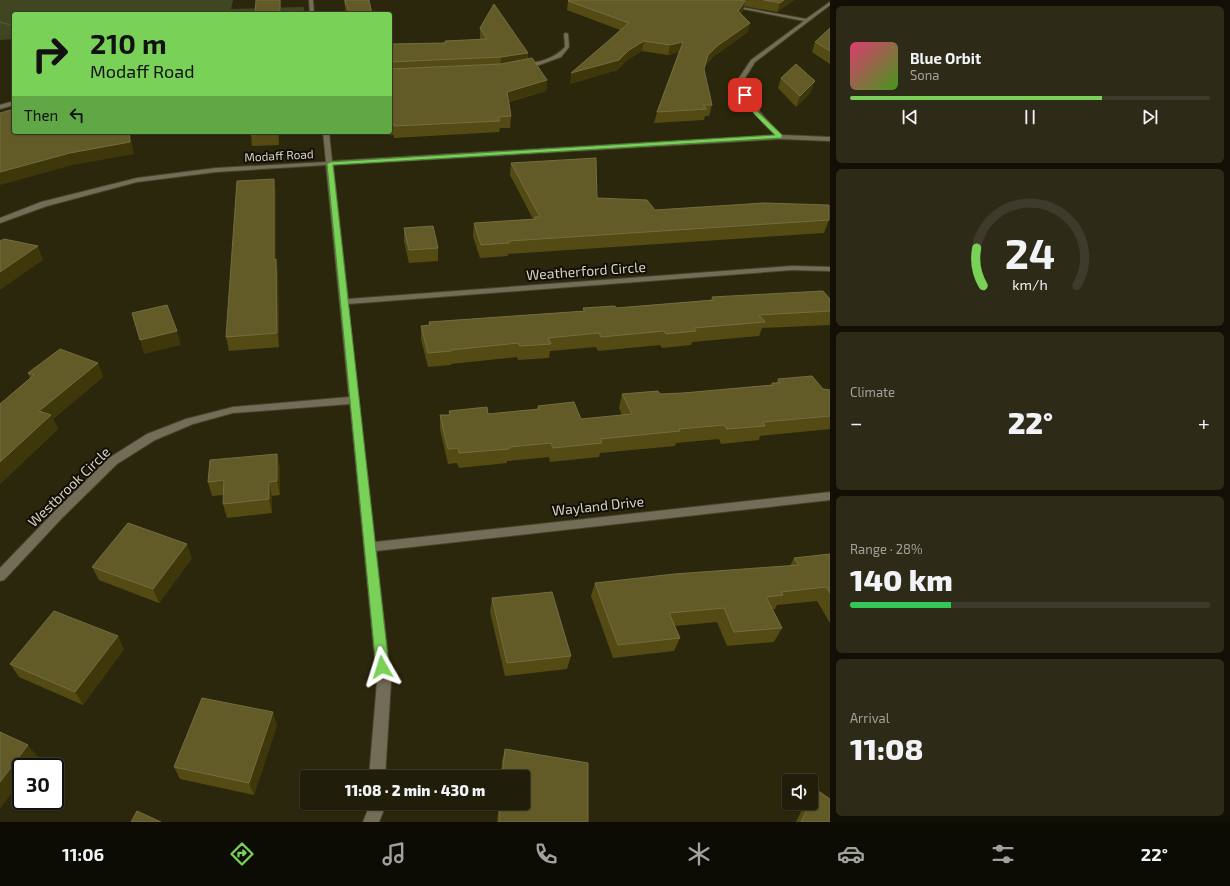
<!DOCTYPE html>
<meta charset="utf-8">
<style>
:root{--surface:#201d0a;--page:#2d2a18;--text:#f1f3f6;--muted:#a2a29c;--line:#3d3b2b;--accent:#79d157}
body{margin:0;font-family:"Exo 2",sans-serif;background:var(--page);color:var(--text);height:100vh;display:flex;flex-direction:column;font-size:15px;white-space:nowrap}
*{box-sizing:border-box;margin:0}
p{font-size:13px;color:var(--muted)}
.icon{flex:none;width:22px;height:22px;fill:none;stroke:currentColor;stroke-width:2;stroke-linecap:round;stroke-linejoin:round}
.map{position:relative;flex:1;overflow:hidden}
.side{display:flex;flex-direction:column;gap:6px;padding:6px;background:#121006;width:400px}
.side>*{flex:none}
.hud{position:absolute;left:12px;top:12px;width:380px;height:122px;border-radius:4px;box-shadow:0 1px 3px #0004,0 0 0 1px var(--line);background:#79d157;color:#111;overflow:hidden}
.tools{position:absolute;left:782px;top:774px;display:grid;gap:8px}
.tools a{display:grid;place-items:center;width:36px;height:36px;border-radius:4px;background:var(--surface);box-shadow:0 1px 3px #0004,0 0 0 1px var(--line);font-size:20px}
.speed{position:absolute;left:12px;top:758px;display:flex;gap:8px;font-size:20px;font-weight:700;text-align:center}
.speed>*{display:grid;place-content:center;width:52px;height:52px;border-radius:50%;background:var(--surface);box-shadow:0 1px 3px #0004,0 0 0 1px var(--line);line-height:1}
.speed .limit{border:2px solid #111;border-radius:6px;background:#fff;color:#111}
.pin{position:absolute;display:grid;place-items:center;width:34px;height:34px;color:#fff;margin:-17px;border-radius:8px;box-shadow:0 2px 6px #0006}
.me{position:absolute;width:44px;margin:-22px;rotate:354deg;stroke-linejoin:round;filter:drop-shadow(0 0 3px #0008)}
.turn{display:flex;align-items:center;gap:14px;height:84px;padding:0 12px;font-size:18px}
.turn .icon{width:52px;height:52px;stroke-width:2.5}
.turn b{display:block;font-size:28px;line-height:34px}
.then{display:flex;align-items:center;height:38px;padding:0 12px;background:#0003;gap:8px;font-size:15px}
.big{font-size:30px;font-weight:800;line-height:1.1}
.side .widget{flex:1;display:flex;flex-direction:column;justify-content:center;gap:6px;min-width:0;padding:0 14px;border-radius:6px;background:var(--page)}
.side .dial{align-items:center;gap:0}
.dial svg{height:104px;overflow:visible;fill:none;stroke:var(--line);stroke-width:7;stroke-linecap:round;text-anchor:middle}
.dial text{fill:var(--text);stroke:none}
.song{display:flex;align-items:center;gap:12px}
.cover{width:48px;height:48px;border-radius:6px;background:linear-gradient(135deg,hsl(340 70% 55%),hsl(100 70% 35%))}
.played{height:4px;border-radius:2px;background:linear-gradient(90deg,var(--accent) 70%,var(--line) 70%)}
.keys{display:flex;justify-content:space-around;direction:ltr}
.heat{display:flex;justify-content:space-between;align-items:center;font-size:22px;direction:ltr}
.charge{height:6px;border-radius:3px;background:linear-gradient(90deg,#34c759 28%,var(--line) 0)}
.trip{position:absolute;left:300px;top:770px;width:230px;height:40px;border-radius:4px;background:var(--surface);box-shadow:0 1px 3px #0004,0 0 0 1px var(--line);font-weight:800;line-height:40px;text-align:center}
.menu{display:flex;height:64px;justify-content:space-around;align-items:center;background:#0d0c04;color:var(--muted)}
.menu .icon{width:28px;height:28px}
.menu .selected{color:var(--accent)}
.menu b{font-size:18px;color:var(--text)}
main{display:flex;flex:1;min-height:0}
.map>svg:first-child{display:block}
.green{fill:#414622}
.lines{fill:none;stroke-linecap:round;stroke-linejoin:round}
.minor-casing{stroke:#47432a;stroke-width:2}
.path{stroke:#66634c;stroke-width:1;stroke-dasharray:2 1;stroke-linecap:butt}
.minor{fill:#736c57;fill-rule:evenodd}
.wall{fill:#544b14}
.shaded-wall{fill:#3e3709}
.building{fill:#625a27;stroke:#746d40}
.route{fill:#79d157;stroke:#4f8839}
.labels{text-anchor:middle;stroke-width:4;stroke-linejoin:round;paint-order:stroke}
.far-street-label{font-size:12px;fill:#d7d4c5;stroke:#110f06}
.street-label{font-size:14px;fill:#d7d4c5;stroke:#110f06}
</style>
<main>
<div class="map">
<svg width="830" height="822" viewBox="0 0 830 822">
<rect width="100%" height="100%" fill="#2b270d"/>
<path class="green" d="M0 0H233L231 9 304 7V14H14V39L0 40Z"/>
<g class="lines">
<defs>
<path id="minor" d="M309 0H313L314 14H310Z
M830 2V5L755 62 745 78C751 105 763 117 782 135L830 137V141L780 139 333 165 348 299 792 266 830 267V271L792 270 348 304 375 542 830 492V500L376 551 391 682 385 777H369L377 682 350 404 233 413 193 424 155 440 117 464 62 518 4 580 0 581V568L54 512 109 458 147 434 186 419 233 407 349 397 326 165 216 172 137 182 47 206 0 223V218L41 202 137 178 216 168 326 162 323 132H329L332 161 775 135C756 117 745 104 739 78L751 60 804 21 728 6 730 5 806 19Z
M566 33 568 34 569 47 561 57 539 65 521 67V65C538 62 553 60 565 47L564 34Z
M14 101V105L0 109V105Z
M367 803H383V812L379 822H363L367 812Z"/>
</defs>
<use href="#minor" class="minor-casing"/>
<path class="path" d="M277 12 296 11
M214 14 258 12
M0 22 14 26"/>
<use href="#minor" class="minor"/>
</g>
<path class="wall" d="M344 0H369L372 14H346Z
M570 0H794L777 12 744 6 743 11 740 14 748 32 714 56 705 66 704 70 712 105 709 116H705L704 120 654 123 657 112 679 52 668 55 642 51 627 60 617 70 570 84 620 30 567 10 568 1Z
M480 28 528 53V59L547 80 546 91 509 102 511 116 510 128H500L499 132 394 138V135H388L387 133 375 134V132H390V44L445 43V41L481 40 480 38Z
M830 28V64L812 52 815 42Z
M781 78 811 92 796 107 778 88Z
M246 132H279V145L252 146 251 135H246Z
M511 163 597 198 655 210 829 220 824 233 508 254V256L480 258 473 236 474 223 533 219 510 175Z
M276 191V259L278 273 279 347 229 351 226 337Z
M404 228 438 248V261L409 263 404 241Z
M712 297 830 299V325L762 328 759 336 692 342 691 345 662 348 660 345 598 351 596 347 550 351 549 358 518 360 517 357 451 364V365L428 367 421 339V326L429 325V322L583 311V308H616L711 300Z
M98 363 103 377 53 419 58 429 0 484V404L30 378 28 373Z
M778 379 823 389 830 390V429L760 436 759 440 721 444 719 439 676 443 675 446 600 453 599 457 550 462 549 457 507 461V463L459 468 457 463 448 464 440 429V415H449V411L488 414 537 410 538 406 581 419 622 415 619 408 622 394H660L683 393 771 385 772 383H776Z
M277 454 280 469V495L272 496V513L227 518 223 504 224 495 212 496 208 482Z
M830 554V623L817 601 777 605 775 609H773L782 628 774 642 727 646 717 622 675 626 680 638 674 651 613 658 591 596 595 583 790 566 794 558Z
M192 558 159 603 99 580 92 567Z
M492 598 571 656 567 669 505 676 490 612Z
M124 649 83 705 19 677 10 664Z
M277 725 254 795 180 779 174 767Z
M505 749 588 822H497L499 803H523V777H501L502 761Z
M817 790 830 822H796L805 803H811V796Z"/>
<path class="shaded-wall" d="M280 0H281V14H280Z
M784 0H794L777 12 780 3Z
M745 1 743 11 735 20 738 11Z
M750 23 748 32 714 56 705 66 701 80 708 55 717 46Z
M644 41 642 51 627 60 617 70 570 84 571 73Z
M683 42 680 52 668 55 670 45Z
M528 53 527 63 500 68 501 57Z
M547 80 546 91 506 102 507 92Z
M815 81 811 92 796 107 800 96Z
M130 132 131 139 134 154 73 165 0 185V172Z
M278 132H279V145L278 133Z
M274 179 276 191V273L274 260Z
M38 246 43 260 0 290V272Z
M276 259 278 273 279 347 277 333Z
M177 331 181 345 144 354 140 340Z
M98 363 103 377 53 419 58 429 0 484V462L39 411Z
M277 454 280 469V495L277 481Z
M269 482 272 496V513L269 499Z
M187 544 192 558 159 603 153 589Z
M118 636 124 649 83 705 75 692Z
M273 712 277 725 254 795 249 783Z
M28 745 38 757 31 767H21V780L0 809V782Z"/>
<path class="building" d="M256 0H280V14H255Z
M345 0H369L372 14H349L347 5H346Z
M570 0H738L745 1 738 11 750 23 717 46 708 55 704 69 712 105H703L707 109 657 112 683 42 670 45 644 41 629 50 619 60 571 73 629 23 568 1Z
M764 0H784L780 3Z
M494 4 528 53 501 57 390 62V44L445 43V41L487 39 480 28Z
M830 28V51L815 42Z
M532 58 547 80 507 92 511 116 498 117 500 121 394 126V124H390V69L501 64Z
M796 64 815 81 800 96 781 78Z
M14 109V132H69L68 133 75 132H129L130 142 70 153 0 172V113Z
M251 132H278V133L251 135Z
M596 158 597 198 647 200 655 210 764 203 829 205V220L509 241V243L481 245 474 223 536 219 535 217H540L511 163Z
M274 179V260L276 259 277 333 226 337 237 181Z
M433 226 438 248 409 250 404 228Z
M4 239 38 246 0 272V241Z
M823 291 830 299V311L759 315 765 322 694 328 696 331 666 334 664 331 601 337 599 333 548 338 551 344 520 346 518 343 451 350V351L428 353 421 326 430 325 429 322 585 311 583 308 615 306 616 308 714 300 712 297Z
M167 305 177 331 140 340 132 313Z
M60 349 98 363 39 411 51 415 0 462V404L34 375 28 373Z
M812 376 823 389 830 390V416L763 422 765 426 727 429 724 425 679 429 680 431 600 439 602 443 553 448 551 443 509 447V449L459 453 458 448 448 449 440 415H450L449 411 487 407 488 414 539 409 538 406 574 402 581 419 632 414 622 394 658 391 660 394 683 393 773 385 772 383H780L778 379Z
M277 454V481L269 482V499L223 504 224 480 208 482 210 460Z
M128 523 187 544 153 589 92 567Z
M830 554V593L826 587 781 592 783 595 766 597 782 628 734 632 724 608 669 613 680 638 618 645 595 583 674 574 799 565 794 558Z
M552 592 571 656 507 663 492 598Z
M54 611 118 636 75 692 10 664Z
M202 698 273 712 249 783 174 767Z
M0 732 28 745 0 782Z
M505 749 588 763V822H499L500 803H523V777H502Z
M817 790 830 799V822H801L810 803H811V801Z
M137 811 161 822H131Z"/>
<path class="route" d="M743 94H747L758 112 782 135V138L333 165 389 667 387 671 382 673 378 671 376 667 327 164 330 162 775 135 754 114Z"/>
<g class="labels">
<g class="far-street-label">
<text transform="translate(279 156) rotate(-3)" y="4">Modaff Road</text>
</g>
<g class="street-label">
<text transform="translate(586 271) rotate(-4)" y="5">Weatherford Circle</text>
<text transform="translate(69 487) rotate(-44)" y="5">Westbrook Circle</text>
<text transform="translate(598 506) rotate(-6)" y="5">Wayland Drive</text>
</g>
</g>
</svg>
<div class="tools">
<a><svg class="icon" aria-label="sound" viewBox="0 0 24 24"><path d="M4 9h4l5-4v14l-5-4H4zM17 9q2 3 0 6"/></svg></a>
</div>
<div class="speed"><div class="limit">30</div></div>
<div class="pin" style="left:745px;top:95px;background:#d93025"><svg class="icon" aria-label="arrive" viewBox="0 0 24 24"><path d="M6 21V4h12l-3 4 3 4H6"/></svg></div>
<svg class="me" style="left:382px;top:667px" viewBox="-20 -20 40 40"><path d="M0-17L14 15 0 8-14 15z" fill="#79d157" stroke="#fff" stroke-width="4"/></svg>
<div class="trip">11:08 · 2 min · 430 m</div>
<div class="hud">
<div class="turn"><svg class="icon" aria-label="right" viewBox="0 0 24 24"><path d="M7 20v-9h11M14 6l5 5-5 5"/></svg><div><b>210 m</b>Modaff Road</div></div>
<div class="then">Then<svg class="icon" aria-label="left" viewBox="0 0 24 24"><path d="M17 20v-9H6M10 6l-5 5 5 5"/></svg></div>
</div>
</div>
<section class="side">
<div class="widget">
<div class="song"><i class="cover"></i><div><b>Blue Orbit</b><p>Sona</p></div></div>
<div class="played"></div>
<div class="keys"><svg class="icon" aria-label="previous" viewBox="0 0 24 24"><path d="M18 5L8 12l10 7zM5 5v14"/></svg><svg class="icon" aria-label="pause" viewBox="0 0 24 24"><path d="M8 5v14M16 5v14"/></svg><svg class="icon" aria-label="next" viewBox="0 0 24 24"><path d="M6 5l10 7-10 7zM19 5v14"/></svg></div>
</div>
<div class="widget dial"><svg viewBox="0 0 100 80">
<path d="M14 69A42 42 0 1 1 86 69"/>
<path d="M14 69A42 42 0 0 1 9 40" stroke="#79d157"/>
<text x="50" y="56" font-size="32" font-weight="700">24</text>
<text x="50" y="72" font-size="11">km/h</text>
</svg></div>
<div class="widget"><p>Climate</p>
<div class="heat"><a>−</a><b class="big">22°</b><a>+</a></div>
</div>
<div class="widget"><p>Range · 28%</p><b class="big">140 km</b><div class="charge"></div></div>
<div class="widget"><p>Arrival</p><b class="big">11:08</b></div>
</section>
</main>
<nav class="menu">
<b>11:06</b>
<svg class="icon selected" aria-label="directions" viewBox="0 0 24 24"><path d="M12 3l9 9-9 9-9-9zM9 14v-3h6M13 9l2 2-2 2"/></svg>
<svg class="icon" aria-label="music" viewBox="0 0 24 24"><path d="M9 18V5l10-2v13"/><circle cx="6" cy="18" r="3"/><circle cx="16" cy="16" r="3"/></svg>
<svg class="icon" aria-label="phone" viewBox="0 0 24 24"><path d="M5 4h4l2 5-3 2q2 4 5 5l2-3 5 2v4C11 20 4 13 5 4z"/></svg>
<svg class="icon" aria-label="climate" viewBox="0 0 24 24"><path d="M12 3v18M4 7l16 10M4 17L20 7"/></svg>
<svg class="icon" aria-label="car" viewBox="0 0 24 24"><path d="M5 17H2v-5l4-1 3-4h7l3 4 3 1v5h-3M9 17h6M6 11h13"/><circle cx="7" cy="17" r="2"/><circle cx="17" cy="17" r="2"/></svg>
<svg class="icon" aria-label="filters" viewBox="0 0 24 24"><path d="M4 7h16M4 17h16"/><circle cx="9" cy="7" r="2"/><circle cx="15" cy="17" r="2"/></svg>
<b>22°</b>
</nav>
